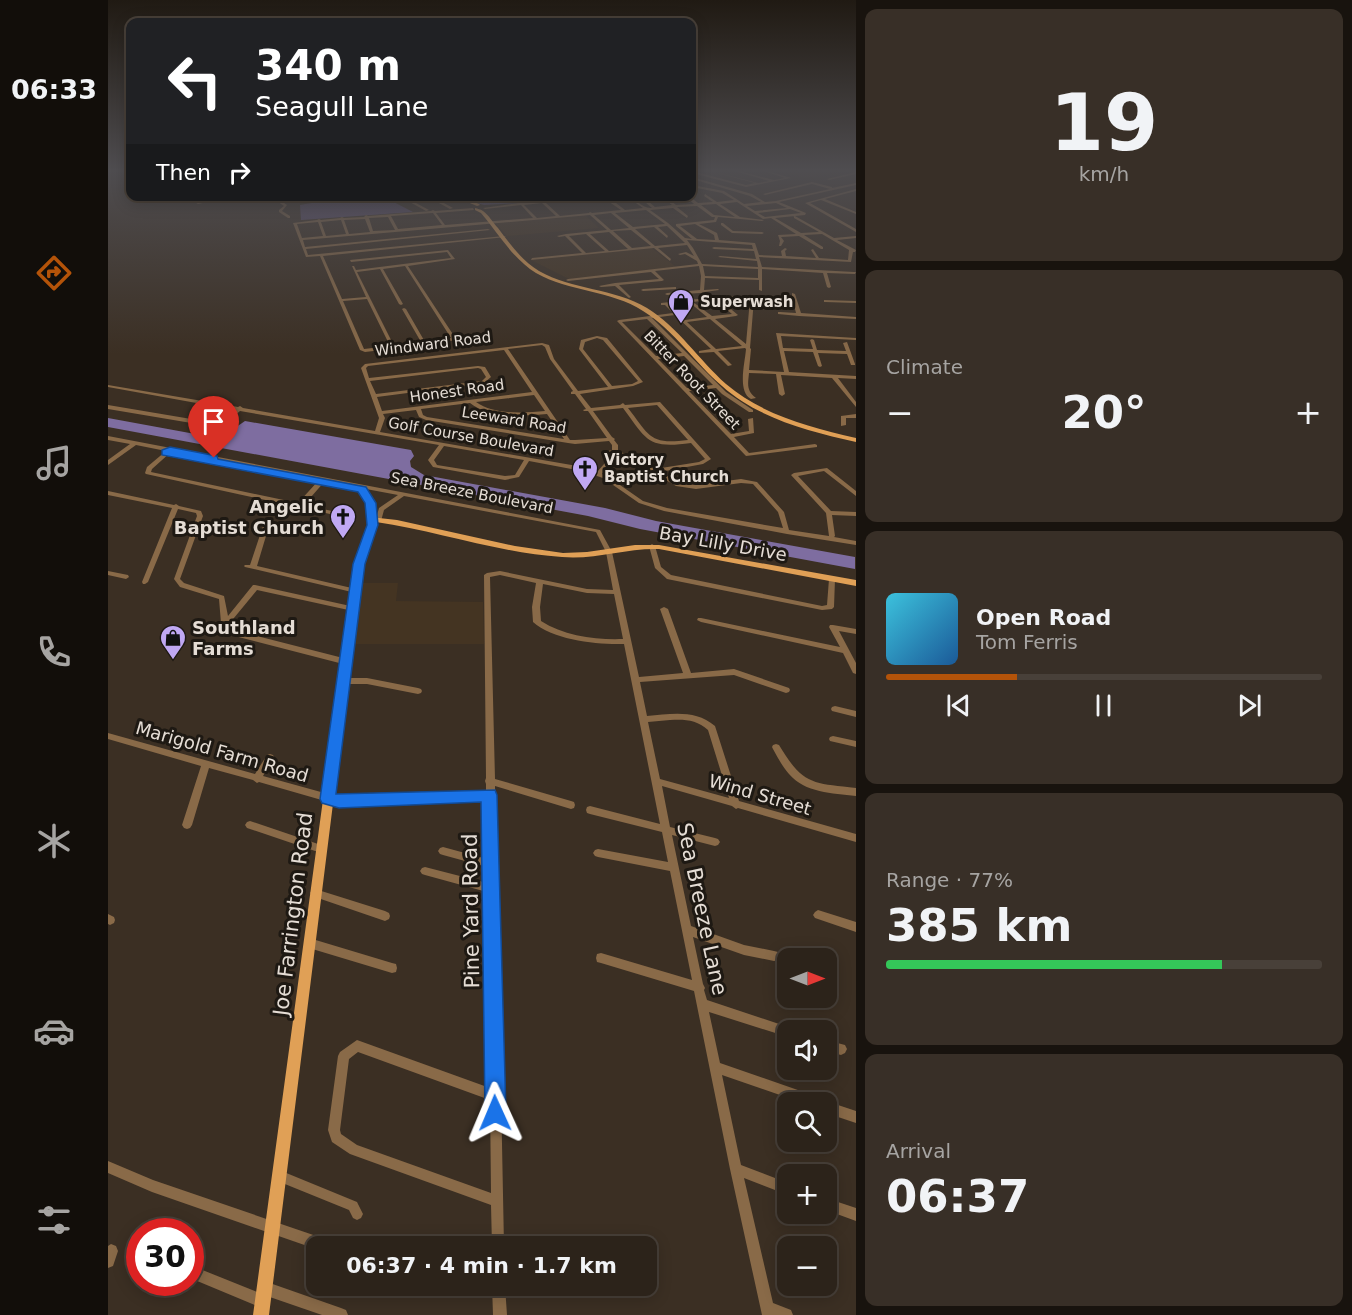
<!DOCTYPE html>
<meta charset="utf-8">
<style>
:root{--surface:#2c231a;--page:#382f27;--text:#f1f3f6;--muted:#a6a4a2;--line:#484039;--accent:#b45309}
body{margin:0;font-family:"DejaVu Sans",sans-serif;background:var(--page);color:var(--text);height:100vh;display:flex;flex-direction:column;font-size:22px;white-space:nowrap}
*{box-sizing:border-box;margin:0}
p{font-size:20px;color:var(--muted)}
.icon{flex:none;width:33px;height:33px;fill:none;stroke:currentColor;stroke-width:2;stroke-linecap:round;stroke-linejoin:round}
.map{position:relative;flex:1;overflow:hidden}
.drawer{display:flex;flex-direction:column;gap:9px;padding:9px;background:#18130e;width:496px}
.drawer>*{flex:none}
.hud{position:absolute;left:18px;top:18px;width:570px;height:183px;border-radius:12px;box-shadow:0 3px 15px #0003,0 0 0 2px var(--line);background:#202124;color:#fff;overflow:hidden}
.needle{width:39px;rotate:90deg}
.fabs{position:absolute;left:669px;top:948px;display:grid;gap:12px}
.fabs a{display:grid;place-items:center;width:60px;height:60px;border-radius:12px;background:var(--surface);box-shadow:0 3px 15px #0003,0 0 0 2px var(--line);font-size:30px}
.speed{position:absolute;left:18px;top:1218px;display:flex;gap:12px;font-size:30px;font-weight:700;text-align:center}
.speed>*{display:grid;place-content:center;width:78px;height:78px;border-radius:50%;background:var(--surface);box-shadow:0 3px 15px #0003,0 0 0 2px var(--line);line-height:1}
.speed .limit{border:9px solid #d22;background:#fff;color:#111}
.pin{position:absolute;display:grid;place-items:center;width:51px;height:51px;color:#fff;margin:-62px -26px;border-radius:50% 50% 50% 0;rotate:-45deg;box-shadow:0 0 6px #0007}
.pin .icon{rotate:45deg}
.me{position:absolute;width:66px;margin:-33px;rotate:359deg;stroke-linejoin:round;filter:drop-shadow(0 0 4px #0008)}
.turn{display:flex;align-items:center;gap:21px;height:126px;padding:0 30px;font-size:27px}
.turn .icon{width:78px;height:78px;stroke-width:2.5}
.turn b{display:block;font-size:42px;line-height:51px}
.then{display:flex;align-items:center;height:57px;padding:0 30px;background:#0003;gap:12px;font-size:22px}
.big{font-size:45px;font-weight:700;line-height:1.1}
.drawer .card{flex:1;display:flex;flex-direction:column;justify-content:center;gap:9px;min-width:0;padding:0 21px;border-radius:12px;background:var(--page)}
.drawer .dial{align-items:center;gap:0}
.dial b{font-size:78px;line-height:1}
.song{display:flex;align-items:center;gap:18px}
.cover{width:72px;height:72px;border-radius:9px;background:linear-gradient(135deg,hsl(190 70% 55%),hsl(210 70% 35%))}
.played{height:6px;border-radius:3px;background:linear-gradient(90deg,var(--accent) 30%,var(--line) 30%)}
.keys{display:flex;justify-content:space-around;direction:ltr}
.heat{display:flex;justify-content:space-between;align-items:center;font-size:33px;direction:ltr}
.charge{height:9px;border-radius:4px;background:linear-gradient(90deg,#34c759 77%,var(--line) 0)}
.trip{position:absolute;left:198px;top:1236px;width:351px;height:60px;border-radius:12px;background:var(--surface);box-shadow:0 3px 15px #0003,0 0 0 2px var(--line);font-weight:700;line-height:60px;text-align:center}
main{display:flex;flex:1;min-height:0}
.tabs{display:flex;flex-direction:column;width:108px;justify-content:space-around;align-items:center;background:#120e0a;color:var(--muted)}
.tabs .icon{width:42px;height:42px}
.tabs .on{color:var(--accent)}
.tabs b{font-size:27px;color:var(--text)}
.map>svg:first-child{display:block}
.built{fill:#443422}
.green{fill:#5d5079}
.water{fill:#7e6da0}
.lines{fill:none;stroke-linecap:round;stroke-linejoin:round}
.minor{fill:#896a48;fill-rule:evenodd}
.major{fill:#e0a056;fill-rule:evenodd}
.route{fill:#1a73e8;stroke:#114b97;stroke-width:1.5}
.labels{text-anchor:middle;stroke-width:6;stroke-linejoin:round;paint-order:stroke}
.far-poi-label{font-size:15px;font-weight:bold;fill:#e5ddd5;stroke:#1e1913;text-anchor:start}
.far-street-label{font-size:15px;fill:#e5ddd5;stroke:#1e1913}
.poi-label{font-size:18px;font-weight:bold;fill:#e5ddd5;stroke:#1e1913;text-anchor:end}
.street-label{font-size:18px;fill:#e5ddd5;stroke:#1e1913}
.near-street-label{font-size:21px;fill:#e5ddd5;stroke:#1e1913}
</style>
<main>
<nav class="tabs">
<b>06:33</b>
<svg class="icon on" aria-label="directions" viewBox="0 0 24 24"><path d="M12 3l9 9-9 9-9-9zM9 14v-3h6M13 9l2 2-2 2"/></svg>
<svg class="icon" aria-label="music" viewBox="0 0 24 24"><path d="M9 18V5l10-2v13"/><circle cx="6" cy="18" r="3"/><circle cx="16" cy="16" r="3"/></svg>
<svg class="icon" aria-label="phone" viewBox="0 0 24 24"><path d="M5 4h4l2 5-3 2q2 4 5 5l2-3 5 2v4C11 20 4 13 5 4z"/></svg>
<svg class="icon" aria-label="climate" viewBox="0 0 24 24"><path d="M12 3v18M4 7l16 10M4 17L20 7"/></svg>
<svg class="icon" aria-label="car" viewBox="0 0 24 24"><path d="M5 17H2v-5l4-1 3-4h7l3 4 3 1v5h-3M9 17h6M6 11h13"/><circle cx="7" cy="17" r="2"/><circle cx="17" cy="17" r="2"/></svg>
<svg class="icon" aria-label="filters" viewBox="0 0 24 24"><path d="M4 7h16M4 17h16"/><circle cx="9" cy="7" r="2"/><circle cx="15" cy="17" r="2"/></svg>
</nav>
<div class="map">
<svg width="748" height="1315" viewBox="0 0 748 1315">
<rect width="100%" height="100%" fill="#3b2f23"/>
<path class="built" d="M666 170H740L698 178Z
M477 215 491 228 399 236 387 223Z
M544 248 568 267 461 279 423 260Z
M251 583H290L288 601 375 602 376 644H244Z"/>
<path class="green" d="M239 197H276L305 212 193 220 192 205Z
M374 197H405L411 203 376 205 357 200Z"/>
<path class="water" d="M0 418 98 436 121 432 137 421 303 450 306 456 302 461 303 467 316 475 497 508 548 521 747 557V569L532 529 480 516 0 427Z"/>
<g class="lines">
<path class="minor" d="M598 170 650 183 661 181 623 170H626L666 180 677 178 653 170H656L683 178 638 187 584 173V171L638 185 647 183Z
M748 172V174L721 180 719 179Z
M584 177 644 194 657 202 668 201 722 189 704 184 657 195 655 194 704 182 724 187V188L748 183V185L671 202 698 213 697 215 687 216 726 238 748 236V238L729 240 748 250 747 252H745L743 262 651 257 654 267 746 272H748L747 274 719 273 723 287 721 288 719 287 715 273 654 269V291L651 290V280L597 278 596 290 610 289 611 290 597 292 603 297 615 296 646 297 648 298 646 299 642 348 643 349 641 370 676 372 668 333 748 338V340L673 336 675 348 705 349 702 340 704 339 706 340 709 350 738 351 735 343 739 342 747 364V365H743L739 354 710 353 714 366 712 367 710 366 705 352 676 351 681 372 748 376V379L730 378 748 402V407L724 378 673 375 677 394 674 396 671 394 668 374 641 373C640 384 638 390 648 398L643 399C629 391 637 363 638 349L637 348 610 351 624 365 620 366 606 352 591 353V351L603 349 567 315 544 318 618 392 645 410V412H641L614 394 608 388 581 391 623 434 641 431 640 419 645 418 646 433 626 437 641 453 707 444 709 445V447L638 456 509 321 511 320 565 313 557 305H553V303L599 298 592 293 559 295 557 294 559 293 592 290 593 276 591 266 547 271 556 280 554 281 511 285 523 297 521 298 507 286 493 287 491 286 507 283 551 279 543 272 460 281 458 280 460 279 590 264 589 261 577 254 572 255 570 254 578 252 586 256 579 245 550 248 563 259 562 261 546 248 423 260 424 258 474 253 457 236 451 237 449 236 458 234 499 230 482 215 195 240 197 247 380 229 382 230 198 249 200 255 396 236 398 237 215 256 234 299 258 297 244 266H246L248 270 343 258 339 252 243 262 242 260 340 250 347 259 300 266 348 339V340L316 345 257 352 252 350 212 256 198 257 185 223 209 220 211 219 213 220 232 218 234 217 236 218 256 217 258 215 260 216 323 211 325 210 327 211 365 208 366 210 328 213 337 225 425 218 413 205 377 209 375 208 411 203 405 196H408L415 203 433 201 431 200 433 199 436 201 480 196H499L517 210 535 208 518 196C528 197 533 209 544 208L530 196H534L547 207 564 205 553 196H557L568 205 586 204 577 196H581L590 203 605 202 596 196 597 194 609 202 626 200 614 193 584 187V185L616 191 636 204 653 202 642 196 584 179ZM494 197 513 210 484 213 482 212 481 213 452 216 438 203ZM629 202 655 219 663 218 688 234 670 235 672 241 671 246H673L676 241 673 237 691 236 713 249H715V247L696 235 714 234 741 250 740 260 711 258 705 249 703 250 708 258 678 256 677 251 679 249 677 248 673 251 674 256 651 255 647 243 611 240 609 233 591 224 608 222 610 217 654 221 656 220 632 217 612 204ZM434 203 448 216 429 218 416 205ZM668 203 679 208 647 211 639 206ZM608 204 627 217 606 215 593 205ZM589 206 604 217H607L606 220 568 224V226L584 239 577 238 560 223 542 210 565 208 579 218 580 216 569 207ZM682 209 693 213 657 217 650 213ZM538 210 557 224 525 227 507 213ZM325 213 334 225 290 229 283 216ZM503 213 521 228 503 230 486 215ZM686 216V218L711 232 693 233 667 218 687 216ZM280 217 287 230 265 231 261 218ZM257 219 262 232 241 234 236 220ZM233 220 238 234 218 236 213 222ZM210 222 215 236 194 238 189 224ZM587 224 606 235 607 240 589 239 572 226ZM559 226 577 243 547 246 527 229 546 227 559 238 560 236 550 227ZM523 230 543 246 524 248 505 231ZM501 232 520 249 501 251 482 234ZM478 234 497 251 478 253 461 236ZM579 240 644 245 645 249 606 247 604 248 606 249 646 251 648 259 612 256 610 257 649 261 650 267 594 264 585 248ZM297 266 343 338 317 342 298 309 296 308 294 309 313 342 286 346 249 272 272 269 291 304 293 305 295 304 275 269ZM595 266 650 269V278L597 276ZM615 298 642 299 638 344 607 319 628 316 630 315 611 299ZM259 299 282 346 256 349 235 301ZM606 299 624 314 604 316 585 302ZM581 302 599 317 577 320 561 304ZM539 319 574 353 548 356 514 322ZM602 319 634 346 608 349 579 322ZM576 356 605 385 579 388 550 359Z
M748 189V191L717 199 748 212V214L713 200 702 203 748 229V232L697 203Z
M78 196H82L91 202 119 196H128L90 204Z
M162 196H166L179 205 174 211 182 216V218H180L171 212V210L176 206Z
M187 196C192 197 196 200 202 199 209 199 215 196 222 196L198 202Z
M291 196H295L321 210 318 211Z
M318 196H323L345 208 342 209Z
M365 196H373L354 201 352 200Z
M613 223H615L625 231 654 232 656 233 654 234 624 233 613 225Z
M567 287H568V289L535 291 533 290 535 289Z
M684 293 687 294 693 313 748 317V319L691 316 670 314V312H672L688 313 685 301 669 300 667 299 669 298 684 299Z
M716 300 748 301V303L717 302H716Z
M489 336 499 338 535 382 525 386 472 394 483 408 512 405 515 403 517 405 552 402 603 459 595 464 552 472 570 482 588 485 633 479 649 482 676 512 681 530 721 536 718 513 683 475 686 473 719 468 748 491V496L716 471 690 476 723 511 748 512V516L724 515 727 536 726 537 748 541V545L679 534 556 511 531 503 495 478 474 471 421 461 411 477 397 480 325 467 320 460 331 445 132 411 117 424 107 427 0 409V405L107 423 113 422 127 410 0 387V385L130 407 132 406 135 408 267 431 271 418 253 368 257 364 434 343 441 345 446 359 470 391 500 387 471 349 473 340ZM489 338 495 340 530 381 524 384 504 386 475 349 477 342ZM434 345 437 347 442 359 465 391 463 392V394H467L478 409 475 410 476 411H480L499 438 467 440H462L400 349ZM396 350 424 392 274 411 269 397 376 383 383 377 377 367 370 366 261 378 258 368 260 366ZM370 368 373 369 378 377 374 381 268 394 262 381ZM426 395 437 411C416 413 386 415 368 402ZM362 403C380 418 416 416 439 414L456 439 319 417 315 415 313 409ZM549 405 580 440C541 445 542 436 520 408ZM515 408C539 440 539 449 583 443L597 459 591 462 547 469 528 458 510 451V445L506 440 507 439 504 437 485 411ZM308 410 311 417 318 420 460 443 467 444 501 441 504 445V450L500 451 504 453V455L489 472 475 467 272 432 277 418 275 414ZM336 446 416 460 407 475 397 476 329 465 326 460ZM510 455 524 460 568 486 588 489 633 483 645 484 670 512 675 528 559 508 535 501 499 476 494 474Z
M748 414V418H738V425L733 426V416Z
M0 436 492 530 504 552 531 677 575 673 552 609 556 607 560 609 583 673 626 669 681 688 682 690 681 692 678 693 626 675 532 682 539 716C563 714 587 709 607 726L631 801 748 834V842L630 808 628 809 624 806 554 786 562 827 607 838 610 839 612 842 610 845 607 846 564 835 583 926 636 945 666 951 670 952 671 956 670 960 666 961 636 955 585 937 595 984 597 988 596 990 599 1000 680 1027 684 1028 685 1030H680V1037L601 1012 612 1063 707 1096 711 1098 713 1102H692L614 1075 633 1165 680 1183V1195L636 1178 665 1303 683 1310 685 1315H654L622 1169 586 991 493 963 489 962 488 958 489 954 493 953 584 980 562 871 490 857 487 856 485 853 487 850 490 849 560 862 554 832 482 814 479 813 478 810 479 807 482 806 552 824 516 644C490 645 445 640 425 622L424 607 428 583 392 575 382 577 387 779 463 801 466 802 467 805 466 808 463 809 387 786 396 1246H384L383 1205 242 1154 224 1142 220 1130 230 1056 232 1052 249 1040 382 1088 379 892 317 875 314 874 312 871 314 868 317 867 379 883V867L335 855 332 854 330 851 332 848 335 847 379 859 378 799 231 805 151 782 149 783 145 780 101 768 84 825 82 828 79 829 76 828 74 825 93 766 0 739V733L147 774 159 755 162 754 165 755 166 757 155 776 231 797 378 791V784L377 781 378 778 376 575 379 573 392 571 479 589 505 590 498 552 488 532 296 496 276 510 273 521H269L268 519 265 521 262 519 260 503 251 492 253 488 217 481 196 505 224 511V513L222 514 38 474 37 473 39 467 58 451 28 445 0 465V460L22 444 0 440ZM63 452 211 480 190 503 43 472 44 469ZM258 489 290 495 271 508 268 519 266 503 257 492ZM435 584 479 593 506 594 515 639C488 640 456 636 433 621L432 607ZM562 720C577 719 589 720 600 730L621 798 552 779 540 722ZM250 1052 382 1100 383 1193 249 1145 233 1134 232 1130 241 1059Z
M0 491 66 505 68 504 71 506 93 511 95 516 72 579 76 583 116 596 120 616 145 585H147L247 607 249 609 245 611 149 590 121 624V629L239 659 243 662 242 664 239 665 115 633 112 625 113 623 111 599 72 587 66 579 89 516 88 513 70 509 40 582 37 584H35L34 582 64 508 0 495Z
M158 524 161 526 149 566 248 589H250L251 591 250 593H248L137 567 136 566 137 565H142L155 526Z
M544 544 547 546 553 567 563 575 714 606 719 605 721 579 722 577H726L727 579 726 607 724 609 714 610 559 579 547 568 541 546Z
M0 571 20 575 21 577 18 579 0 575Z
M590 618H593L732 647 721 627 722 625H725L748 629V634L731 631 748 663V674L745 673 735 653 593 622 589 620Z
M236 678H259L310 688 313 689 314 691 313 693 310 694 259 684H236L233 683 232 681 233 679Z
M727 706 748 711V717L724 711 723 709 724 707Z
M725 736 748 741V747L722 741 721 739 722 737Z
M668 744 671 745C695 785 704 783 748 788V796C724 793 697 793 681 774 674 766 670 758 665 749L664 747 665 745Z
M142 821 216 846 218 849 216 852 213 853 139 828 137 825 139 822Z
M207 889 277 911 281 913 282 916 281 919 277 921 207 897 204 896 202 893 204 890Z
M710 910 748 922V932L707 918 705 915 707 912Z
M0 914 6 917 7 920 6 923 2 925 0 924Z
M201 938 284 963 288 964 289 968 288 972 284 973 201 948 197 946 196 943 197 940Z
M718 1040 737 1045 739 1049 737 1053 733 1055 718 1051Z
M718 1101 748 1111V1123L718 1113V1102H715Z
M0 1161 45 1180 220 1240 225 1241 226 1246H208V1249L44 1192 0 1173Z
M171 1170 249 1202 255 1214 253 1218 249 1220 245 1218 241 1210 167 1180 165 1176 167 1172Z
M718 1198 748 1208V1221L718 1210Z
M3 1244 8 1246 10 1251 5 1266 0 1268V1246Z
M82 1265 159 1296 161 1301 159 1306 154 1308 82 1278Z
M156 1281 233 1308 238 1310 240 1315H214L156 1295 151 1293 149 1288 151 1283Z
M384 1286H397L399 1315H385Z"/>
<path class="major" d="M352 196 371 204 372 205 369 206 345 196Z
M367 208C370 209 372 209 375 211 381 215 385 223 390 228 402 244 414 261 431 271 464 290 506 288 539 308 570 327 591 360 618 384 654 415 702 427 748 438V442C701 431 651 419 614 386 587 363 566 330 535 311 503 290 461 292 428 273 405 259 390 233 373 213L367 210Z
M262 517 289 520 407 546 455 553 479 552 527 545H551L748 580V586L551 549C518 548 487 560 454 557 391 553 330 531 268 522L255 564 161 1315H145L247 564Z"/>
</g>
<linearGradient id="sky" x2="0" y2="1"><stop stop-color="#201a13"/><stop offset="0.48" stop-color="#4f4d50"/><stop offset="1" stop-color="#4f4d50" stop-opacity="0"/></linearGradient>
<rect width="748" height="354" fill="url(#sky)"/>
<path class="route" d="M62 447 109 456 110 459 258 487 268 503 270 525 257 564 228 794 387 790 389 795 398 1113 395 1120 387 1123 380 1120 377 1113 373 802 231 808 214 803 212 799 245 564 259 525 257 503 250 492 54 455V450Z"/>
<defs>
<symbol id="shop-pin" viewBox="-11 -11 22 30"><path d="M0 17L-7.5 6A9.5 9.5 0 1 1 7.5 6Z" fill="#c0a8f3" stroke="#1e1913"/><path d="M-5-2.5h2.3a2.7 3.5 0 0 1 5.4 0H5L5.5 6h-11ZM-1.5-2.5h3a1.5 2.3 0 0 0-3 0Z" fill="#111"/></symbol>
<symbol id="church-pin" viewBox="-11 -11 22 30"><path d="M0 17L-7.5 6A9.5 9.5 0 1 1 7.5 6Z" fill="#c0a8f3" stroke="#1e1913"/><path d="M-1.2-6h2.4v3.5h3.3v2.4h-3.3V6h-2.4V-.1h-3.3v-2.4h3.3Z" fill="#111"/></symbol>
</defs>
<g fill-rule="evenodd">
<use href="#shop-pin" x="558" y="287" width="30" height="40"/>
<use href="#church-pin" x="462" y="454" width="30" height="40"/>
<use href="#church-pin" x="220" y="502" width="30" height="40"/>
<use href="#shop-pin" x="50" y="623" width="30" height="40"/>
</g>
<g class="labels">
<g class="far-poi-label">
<text x="592" y="307">Superwash</text>
<text x="496" y="465">Victory<tspan x="496" dy="17">Baptist Church</tspan></text>
</g>
<g class="far-street-label">
<text transform="translate(325 344) rotate(-7)" y="5">Windward Road</text>
<text transform="translate(584 380) rotate(46)" y="5">Bitter Root Street</text>
<text transform="translate(349 391) rotate(-8)" y="5">Honest Road</text>
<text transform="translate(406 420) rotate(9)" y="5">Leeward Road</text>
<text transform="translate(363 437) rotate(10)" y="5">Golf Course Boulevard</text>
<text transform="translate(364 493) rotate(11)" y="5">Sea Breeze Boulevard</text>
</g>
<g class="poi-label">
<text x="216" y="513">Angelic<tspan x="216" dy="21">Baptist Church</tspan></text>
<text x="84" y="634" text-anchor="start">Southland<tspan x="84" dy="21">Farms</tspan></text>
</g>
<g class="street-label">
<text transform="translate(615 544) rotate(10)" y="6">Bay Lilly Drive</text>
<text transform="translate(114 752) rotate(16)" y="6">Marigold Farm Road</text>
<text transform="translate(652 795) rotate(16)" y="6">Wind Street</text>
</g>
<g class="near-street-label">
<text transform="translate(594 909) rotate(78)" y="7">Sea Breeze Lane</text>
<text transform="translate(363 911) rotate(-91)" y="7">Pine Yard Road</text>
<text transform="translate(185 914) rotate(-83)" y="7">Joe Farrington Road</text>
</g>
</g>
</svg>
<div class="fabs">
<a><svg class="needle" viewBox="-14 -14 28 28"><path d="M0-13l5 13h-10z" fill="#e53935"/><path d="M0 13l5-13h-10z" fill="#a6a4a2"/></svg></a>
<a><svg class="icon" aria-label="sound" viewBox="0 0 24 24"><path d="M4 9h4l5-4v14l-5-4H4zM17 9q2 3 0 6"/></svg></a>
<a><svg class="icon" aria-label="search" viewBox="0 0 24 24"><circle cx="10" cy="10" r="6"/><path d="M15 15l6 6"/></svg></a>
<a>+</a>
<a>−</a>
</div>
<div class="speed"><div class="limit">30</div></div>
<div class="pin" style="left:106px;top:458px;background:#d93025"><svg class="icon" aria-label="arrive" viewBox="0 0 24 24"><path d="M6 21V4h12l-3 4 3 4H6"/></svg></div>
<svg class="me" style="left:387px;top:1113px" viewBox="-20 -20 40 40"><path d="M0-17L14 15 0 8-14 15z" fill="#1a73e8" stroke="#fff" stroke-width="4"/></svg>
<div class="trip">06:37 · 4 min · 1.7 km</div>
<div class="hud">
<div class="turn"><svg class="icon" aria-label="left" viewBox="0 0 24 24"><path d="M17 20v-9H6M10 6l-5 5 5 5"/></svg><div><b>340 m</b>Seagull Lane</div></div>
<div class="then">Then<svg class="icon" aria-label="right" viewBox="0 0 24 24"><path d="M7 20v-9h11M14 6l5 5-5 5"/></svg></div>
</div>
</div>
<section class="drawer">
<div class="card dial"><b>19</b><p>km/h</p></div>
<div class="card"><p>Climate</p>
<div class="heat"><a>−</a><b class="big">20°</b><a>+</a></div>
</div>
<div class="card">
<div class="song"><i class="cover"></i><div><b>Open Road</b><p>Tom Ferris</p></div></div>
<div class="played"></div>
<div class="keys"><svg class="icon" aria-label="previous" viewBox="0 0 24 24"><path d="M18 5L8 12l10 7zM5 5v14"/></svg><svg class="icon" aria-label="pause" viewBox="0 0 24 24"><path d="M8 5v14M16 5v14"/></svg><svg class="icon" aria-label="next" viewBox="0 0 24 24"><path d="M6 5l10 7-10 7zM19 5v14"/></svg></div>
</div>
<div class="card"><p>Range · 77%</p><b class="big">385 km</b><div class="charge"></div></div>
<div class="card"><p>Arrival</p><b class="big">06:37</b></div>
</section>
</main>
